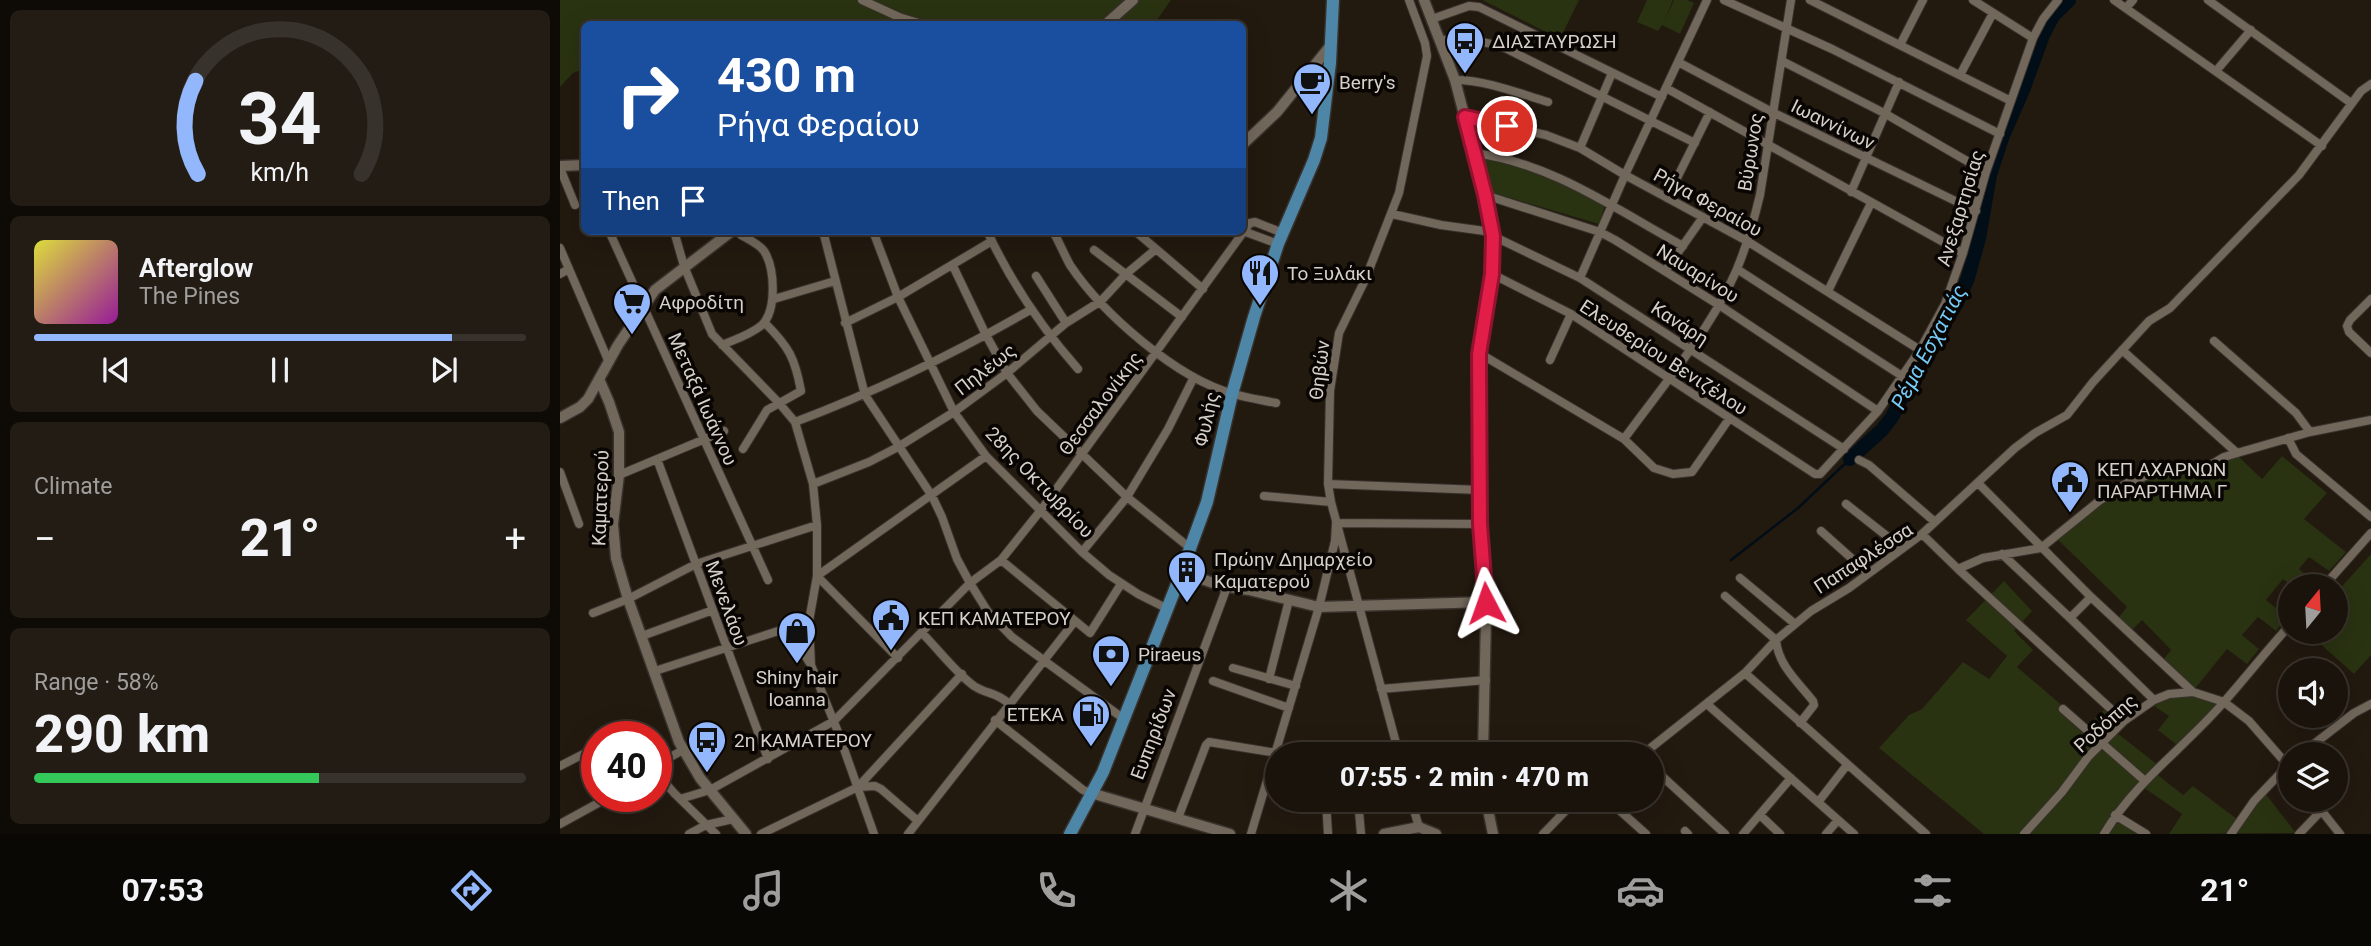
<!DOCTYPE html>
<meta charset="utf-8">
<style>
:root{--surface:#1a130b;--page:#231c14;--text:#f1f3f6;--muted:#9f9e9d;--line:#38322c;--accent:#92b7fd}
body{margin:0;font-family:Roboto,sans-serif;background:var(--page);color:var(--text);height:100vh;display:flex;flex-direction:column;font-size:26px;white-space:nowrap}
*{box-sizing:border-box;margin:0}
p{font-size:23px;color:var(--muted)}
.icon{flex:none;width:38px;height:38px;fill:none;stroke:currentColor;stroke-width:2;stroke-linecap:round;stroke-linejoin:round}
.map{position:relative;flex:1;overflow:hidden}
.panel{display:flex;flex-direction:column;gap:10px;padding:10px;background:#0e0a06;width:560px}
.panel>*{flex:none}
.guide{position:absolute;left:21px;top:21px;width:665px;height:214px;border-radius:10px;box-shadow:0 7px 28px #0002,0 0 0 2px var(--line);background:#1a4fa0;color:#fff;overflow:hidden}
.needle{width:46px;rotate:18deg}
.controls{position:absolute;left:1718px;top:574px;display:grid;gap:14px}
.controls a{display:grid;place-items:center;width:70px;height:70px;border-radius:50%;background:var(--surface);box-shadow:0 7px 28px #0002,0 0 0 2px var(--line);font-size:35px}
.speed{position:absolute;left:21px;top:721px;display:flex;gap:14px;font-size:35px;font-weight:700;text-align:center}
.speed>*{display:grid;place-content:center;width:91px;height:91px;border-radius:50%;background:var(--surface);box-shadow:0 7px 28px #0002,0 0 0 2px var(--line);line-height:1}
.speed .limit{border:10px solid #d22;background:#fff;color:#111}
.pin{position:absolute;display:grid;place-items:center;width:60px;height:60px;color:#fff;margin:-30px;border:4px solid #fff;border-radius:50%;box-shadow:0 2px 7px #0007}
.me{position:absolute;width:77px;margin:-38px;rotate:356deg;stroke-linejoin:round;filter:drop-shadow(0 0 5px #0008)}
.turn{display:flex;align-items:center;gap:24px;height:147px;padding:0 21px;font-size:32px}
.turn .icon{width:91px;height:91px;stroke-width:2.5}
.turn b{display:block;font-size:49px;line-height:60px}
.then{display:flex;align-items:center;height:66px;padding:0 21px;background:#0003;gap:14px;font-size:26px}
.big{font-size:52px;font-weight:800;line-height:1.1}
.panel .card{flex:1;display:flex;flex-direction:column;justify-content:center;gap:10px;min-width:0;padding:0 24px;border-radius:10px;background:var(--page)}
.panel .dial{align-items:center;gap:0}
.dial svg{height:182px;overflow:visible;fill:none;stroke:var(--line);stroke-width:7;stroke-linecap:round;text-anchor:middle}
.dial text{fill:var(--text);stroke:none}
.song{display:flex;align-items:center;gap:21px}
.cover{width:84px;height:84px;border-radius:10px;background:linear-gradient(135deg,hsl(60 70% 55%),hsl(300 70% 35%))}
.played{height:7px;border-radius:4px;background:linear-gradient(90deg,var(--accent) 85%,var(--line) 85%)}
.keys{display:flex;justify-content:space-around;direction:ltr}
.heat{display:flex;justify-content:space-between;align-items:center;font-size:38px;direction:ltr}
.charge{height:10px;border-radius:5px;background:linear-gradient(90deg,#34c759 58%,var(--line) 0)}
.trip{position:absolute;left:705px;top:742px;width:399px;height:70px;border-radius:35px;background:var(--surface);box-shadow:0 7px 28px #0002,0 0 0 2px var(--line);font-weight:800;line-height:70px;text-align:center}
.menu{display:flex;height:112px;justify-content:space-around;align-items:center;background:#0a0804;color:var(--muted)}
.menu .icon{width:49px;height:49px}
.menu .selected{color:var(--accent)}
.menu b{font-size:32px;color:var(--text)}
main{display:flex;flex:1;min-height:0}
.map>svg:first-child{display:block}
.green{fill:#293211}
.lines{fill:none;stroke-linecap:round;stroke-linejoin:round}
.stream{stroke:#010e17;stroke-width:2.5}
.river{stroke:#010e17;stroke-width:14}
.minor-casing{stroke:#38322d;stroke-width:10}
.tertiary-casing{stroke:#38322d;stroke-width:13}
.primary-casing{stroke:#38322d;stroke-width:15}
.minor{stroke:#72675b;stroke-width:8}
.tertiary{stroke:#72675b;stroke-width:10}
.primary{stroke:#4d86a6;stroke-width:12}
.route-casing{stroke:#92132f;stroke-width:18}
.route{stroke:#e11d48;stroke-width:12}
.labels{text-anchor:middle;stroke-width:7;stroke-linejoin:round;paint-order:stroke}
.poi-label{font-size:19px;fill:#d7d0ca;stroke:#080503;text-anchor:start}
.street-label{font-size:19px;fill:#d7d0ca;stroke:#080503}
.water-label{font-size:21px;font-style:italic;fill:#73cbf6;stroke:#080503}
</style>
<main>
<section class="panel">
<div class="card dial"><svg viewBox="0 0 100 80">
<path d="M14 69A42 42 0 1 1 86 69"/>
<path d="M14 69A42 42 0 0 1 13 28" stroke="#92b7fd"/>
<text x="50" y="56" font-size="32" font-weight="700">34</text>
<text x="50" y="72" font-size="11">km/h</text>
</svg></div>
<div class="card">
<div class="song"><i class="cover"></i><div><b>Afterglow</b><p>The Pines</p></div></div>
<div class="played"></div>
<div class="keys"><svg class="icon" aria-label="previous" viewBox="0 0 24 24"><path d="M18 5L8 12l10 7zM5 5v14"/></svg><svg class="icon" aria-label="pause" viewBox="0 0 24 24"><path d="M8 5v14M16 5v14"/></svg><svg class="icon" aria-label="next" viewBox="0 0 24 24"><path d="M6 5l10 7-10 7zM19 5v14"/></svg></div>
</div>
<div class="card"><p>Climate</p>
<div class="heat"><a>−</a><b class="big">21°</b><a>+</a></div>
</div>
<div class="card"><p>Range · 58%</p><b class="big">290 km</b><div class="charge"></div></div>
</section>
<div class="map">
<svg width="1811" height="834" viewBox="0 0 1811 834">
<rect width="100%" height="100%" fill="#22190f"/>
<path class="green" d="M0 0H611L597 20 544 22 542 24H24V69L13 73 0 87Z
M922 0H1019L1000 39Z
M1087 0H1113L1103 24 1114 0H1127L1134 3 1120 34 1102 25 1098 31 1077 22Z
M922 159 971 168 1045 205 1039 224 930 192Z
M1677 455 1702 479 1722 456 1767 493 1744 519 1786 552 1769 571 1749 557 1739 569 1757 584 1755 586H1732L1723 579 1706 600 1727 617 1716 631 1698 617 1682 635 1699 649 1687 664 1667 649 1634 690 1603 660 1611 650 1582 620 1572 630 1559 617 1567 607 1491 533 1541 495 1570 479 1644 465 1654 459 1661 463Z
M1811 554V655L1794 674 1747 632H1776V593Z
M1444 581 1472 611 1454 631 1473 650 1457 667 1526 726 1544 710 1557 720 1552 729 1598 765 1593 771 1623 795 1633 786 1681 822 1705 793 1736 833 1609 834 1622 814 1580 785 1552 814 1579 834H1424L1319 748 1349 715 1362 709 1403 662 1429 679 1447 656 1406 620Z
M1633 695 1661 703 1617 745 1598 730 1609 716 1594 706 1606 698Z"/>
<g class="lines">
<path class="stream" d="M1171 560 1238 508 1290 459"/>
<path class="river" d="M1290 459 1322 430 1332 417 1360 363 1397 303 1408 278 1419 238 1430 175 1442 138 1463 90 1483 35 1493 16 1509 0"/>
<defs>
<path id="minor" d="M302 0 339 17 362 24
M1164 0 1272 49 1440 134
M1250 0 1451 101
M1413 0 1473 38
M1554 0 1762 146
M1648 0 1791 103
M1566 8 1573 0
M872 19 909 6 919 7 1102 97
M880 40C904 38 923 40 945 48L1135 143
M1340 45 1363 0
M1222 61 1324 113 1426 172
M1118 62 1212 112 1416 211
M1656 71 1691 30
M1400 75 1433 13
M895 80C926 80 958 93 988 102
M1106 88 1403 253
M905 117 986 135 1020 148 1065 175 1187 241 1360 350
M1020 148 1052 73
M914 153C992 163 1055 209 1123 246
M0 168 15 205
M1291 192 1339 82
M925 195 1040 232 1055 240 1159 305 1318 411
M1107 198 1150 112
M832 214 881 225 932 232
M49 231 208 580
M114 231 124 266 152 334 219 403 235 422 253 484 257 525V576L249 621 251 665 278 732 314 834
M263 231 305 395 372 496 382 517 397 559 410 583 428 612 452 637 564 719
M313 231 338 297 394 412 426 456 522 552 549 575 578 594 608 609
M427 231C451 282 481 327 518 369
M493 231C499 242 504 254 510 265 542 313 617 379 674 394 687 398 702 400 716 403
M575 231 643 289
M683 231 718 244
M933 236 1020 278 1284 449
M0 248 48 360
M534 250 622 317
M393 266 426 335 447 373 477 411 567 497 630 548
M1177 269 1342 376
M1105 271 1143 217
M0 274 9 269
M932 274 1011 314 1255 474H1260L1318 411 1360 350 1385 304 1403 253 1426 172 1473 38 1483 19 1498 0
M476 276 506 323
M1020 278 1065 175 1147 0
M1268 291 1311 203
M214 299 275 281
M1811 299 1790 320 1787 326 1789 332 1811 353
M285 323 338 297 432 241
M1654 341 1736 413 1750 432
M162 345C176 339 190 335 202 325 217 310 215 268 204 251 199 244 188 239 181 235L180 231
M1562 350 1677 453
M919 353 1064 439 1094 468 1113 474 1132 472 1169 419
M990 360 1011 314
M235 422C317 391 394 354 470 310
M1728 438 1736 454 1811 517
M1064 439C1099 391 1146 335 1171 282 1185 254 1193 224 1200 195L1231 0
M183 449 207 410 241 391C235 358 229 347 205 323
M97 459 208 759
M1299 460 1309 465 1375 522
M0 472 19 524
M59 475 164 431
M1418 483 1531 597 1633 692
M253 484 309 462 338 447 394 412 447 373 506 323 541 301 566 274 596 249
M768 484 920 490
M704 496 771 502
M1286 504 1342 548
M1261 531 1308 573
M1362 534 1455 448 1475 433 1507 415 1533 382 1589 321 1610 308 1739 175 1801 91 1811 84
M522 552 567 497 608 429 634 377
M1442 554 1510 618 1594 700
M441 560 530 633 561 584
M1398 569 1423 558 1481 548 1539 501 1567 483 1591 474 1647 467 1664 457 1677 453 1750 432 1811 420
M257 576 426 456
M257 576 338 658
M1180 578 1235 624
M1764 586 1811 533
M1165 596 1216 640C1218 665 1238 682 1253 701L1254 705 1240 723
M33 613 68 599 136 564 257 525
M1510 618 1531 597
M229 628 249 662
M362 633C379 650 395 672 414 686 426 694 436 692 448 703
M82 636 153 610
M673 668 736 686
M95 671 249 621
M1185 673 1366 834
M709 679 729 600
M653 681 729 708
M821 689 926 680
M1148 705 1294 834
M1503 709 1585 781
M435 720 523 790 531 793
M55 737 67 731 75 732 77 737
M839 754 771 502 768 484 770 391 779 333 805 280 839 193 867 56 865 43 849 0
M1083 754 1185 673 1216 640 1251 611 1289 588 1362 534 1398 569 1564 721
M1741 754 1794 713 1811 704
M96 765 123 750
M0 766 37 747
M1092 767 1165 834
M96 772 114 793 156 834
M298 787 315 786 321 789 358 821
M120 799 150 790 274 721 410 583 441 560 481 510 690 223 695 222 723 233
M766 800 768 834
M798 800 801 834
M851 800 859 827
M1048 800 1086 834
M1753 800 1780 834
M1259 801 1287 765
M1200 815 1220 834
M1555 815 1586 834
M618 818 646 745 649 742 717 753
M0 824 51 796
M1125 831 1128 834
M129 834 146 825 173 819
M201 834 298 787 402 674
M348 834 515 621
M575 834 667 587
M691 834 759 607 775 541 776 523 920 524
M983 834 1016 800
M1183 834 1231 778
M1266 834 1278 820
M1464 834 1502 792 1528 757 1564 721 1594 700 1609 694 1633 692 1664 702 1689 721 1731 769
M1544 834C1575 782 1625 747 1664 702 1687 676 1708 649 1731 624
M1671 834 1694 801 1731 762
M1739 834 1761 811"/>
<path id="tertiary" d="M864 0 895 80 925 195 933 236 932 274 919 353 920 524 926 617 923 754
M546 24 573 0
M682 145 717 112 771 45
M0 166 24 165
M39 379 49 402 59 432V475L53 524 56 558 68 599 119 742 140 778 186 834
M0 418 20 407 28 399 58 345 95 290 172 231
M621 572 662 586 689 590 759 607 926 602
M531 793 670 834
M926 800 933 834
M824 834 859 827 876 834"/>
<path id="primary" d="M510 834 543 772 617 584 647 502 672 394 694 317 718 244 754 160 761 138 770 63 773 0"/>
</defs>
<use href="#minor" class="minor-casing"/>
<use href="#tertiary" class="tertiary-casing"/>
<use href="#primary" class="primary-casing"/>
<use href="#minor" class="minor"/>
<use href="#tertiary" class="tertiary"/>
<use href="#primary" class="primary"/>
</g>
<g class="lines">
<defs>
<path id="route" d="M926 603 920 524 919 354 932 274 933 236 925 195 905 117 947 126"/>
</defs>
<use href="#route" class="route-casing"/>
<use href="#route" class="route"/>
</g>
<defs>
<symbol id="bus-pin" viewBox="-11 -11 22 30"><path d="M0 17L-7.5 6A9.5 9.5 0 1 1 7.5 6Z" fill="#92b7fd" stroke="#080503"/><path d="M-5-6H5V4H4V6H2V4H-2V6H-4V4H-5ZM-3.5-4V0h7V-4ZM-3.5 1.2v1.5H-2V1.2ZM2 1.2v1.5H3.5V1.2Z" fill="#111"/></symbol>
<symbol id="cafe-pin" viewBox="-11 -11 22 30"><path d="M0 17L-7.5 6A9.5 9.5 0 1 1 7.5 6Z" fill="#92b7fd" stroke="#080503"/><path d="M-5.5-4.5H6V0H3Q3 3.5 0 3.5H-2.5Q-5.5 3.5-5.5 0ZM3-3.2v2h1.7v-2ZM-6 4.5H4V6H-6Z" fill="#111"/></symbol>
<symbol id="restaurant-pin" viewBox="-11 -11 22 30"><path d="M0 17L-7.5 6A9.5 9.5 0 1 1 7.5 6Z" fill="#92b7fd" stroke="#080503"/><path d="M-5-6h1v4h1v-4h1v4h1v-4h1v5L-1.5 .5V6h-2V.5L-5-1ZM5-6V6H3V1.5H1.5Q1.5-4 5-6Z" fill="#111"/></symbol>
<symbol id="supermarket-pin" viewBox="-11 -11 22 30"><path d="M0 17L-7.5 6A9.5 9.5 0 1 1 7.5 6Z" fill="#92b7fd" stroke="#080503"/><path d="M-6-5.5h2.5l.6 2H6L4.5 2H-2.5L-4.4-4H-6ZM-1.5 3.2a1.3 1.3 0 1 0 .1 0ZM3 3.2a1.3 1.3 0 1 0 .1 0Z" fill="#111"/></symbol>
<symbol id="civic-pin" viewBox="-11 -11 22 30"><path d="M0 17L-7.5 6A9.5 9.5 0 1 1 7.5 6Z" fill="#92b7fd" stroke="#080503"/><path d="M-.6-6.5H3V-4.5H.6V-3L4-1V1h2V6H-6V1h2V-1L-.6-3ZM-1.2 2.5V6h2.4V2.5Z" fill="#111"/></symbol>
<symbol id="building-pin" viewBox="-11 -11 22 30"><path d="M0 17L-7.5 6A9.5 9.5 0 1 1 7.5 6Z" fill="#92b7fd" stroke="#080503"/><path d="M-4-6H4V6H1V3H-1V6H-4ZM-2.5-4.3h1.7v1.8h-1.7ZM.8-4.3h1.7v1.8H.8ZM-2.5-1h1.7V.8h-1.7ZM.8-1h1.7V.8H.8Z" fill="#111"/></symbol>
<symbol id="shop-pin" viewBox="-11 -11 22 30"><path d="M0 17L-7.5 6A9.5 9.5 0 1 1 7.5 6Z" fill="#92b7fd" stroke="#080503"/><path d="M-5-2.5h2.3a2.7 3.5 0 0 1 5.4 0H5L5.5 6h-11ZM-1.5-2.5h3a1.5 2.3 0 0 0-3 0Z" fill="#111"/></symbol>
<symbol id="bank-pin" viewBox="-11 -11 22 30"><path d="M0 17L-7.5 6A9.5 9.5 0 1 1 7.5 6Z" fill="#92b7fd" stroke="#080503"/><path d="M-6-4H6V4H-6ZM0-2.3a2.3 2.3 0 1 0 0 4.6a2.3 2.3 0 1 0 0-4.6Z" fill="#111"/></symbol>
<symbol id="fuel-pin" viewBox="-11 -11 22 30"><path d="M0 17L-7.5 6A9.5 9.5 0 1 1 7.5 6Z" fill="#92b7fd" stroke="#080503"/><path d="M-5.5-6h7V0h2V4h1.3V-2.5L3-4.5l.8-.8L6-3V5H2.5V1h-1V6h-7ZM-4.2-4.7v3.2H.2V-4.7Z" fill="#111"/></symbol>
</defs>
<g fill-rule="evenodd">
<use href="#bus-pin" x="883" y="19" width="44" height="60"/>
<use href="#cafe-pin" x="730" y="60" width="44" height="60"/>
<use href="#restaurant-pin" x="678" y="251" width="44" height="60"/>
<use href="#supermarket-pin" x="50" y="280" width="44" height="60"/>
<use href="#civic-pin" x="1488" y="458" width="44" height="60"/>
<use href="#building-pin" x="605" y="548" width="44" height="60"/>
<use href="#civic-pin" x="309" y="596" width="44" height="60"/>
<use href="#shop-pin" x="215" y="609" width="44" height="60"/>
<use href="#bank-pin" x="529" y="632" width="44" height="60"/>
<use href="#fuel-pin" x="509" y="692" width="44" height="60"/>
<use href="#bus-pin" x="125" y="718" width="44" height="60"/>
</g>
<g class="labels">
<g class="poi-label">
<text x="932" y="48">ΔΙΑΣΤΑΥΡΩΣΗ</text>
<text x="779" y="89">Berry's</text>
<text x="727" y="280">Το Ξυλάκι</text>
<text x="99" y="309">Αφροδίτη</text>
<text x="1537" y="476">ΚΕΠ ΑΧΑΡΝΩΝ<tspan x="1537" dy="22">ΠΑΡΑΡΤΗΜΑ Γ</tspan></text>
<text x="654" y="566">Πρώην Δημαρχείο<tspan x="654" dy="22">Καματερού</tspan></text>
<text x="358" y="625">ΚΕΠ ΚΑΜΑΤΕΡΟΥ</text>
<text x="578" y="661">Piraeus</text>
<text x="237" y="684" text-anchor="middle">Shiny hair<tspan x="237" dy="22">Ioanna</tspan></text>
<text x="504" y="721" text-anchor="end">ΕΤΕΚΑ</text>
<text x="174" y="747">2η ΚΑΜΑΤΕΡΟΥ</text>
</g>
<g class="street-label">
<text transform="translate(1273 124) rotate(26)" y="7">Ιωαννίνων</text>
<text transform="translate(1190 152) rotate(-81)" y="7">Βύρωνος</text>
<text transform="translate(1148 202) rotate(29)" y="7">Ρήγα Φεραίου</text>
<text transform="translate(1400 208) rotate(-73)" y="7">Ανεξαρτησίας</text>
<text transform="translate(1138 273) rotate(32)" y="7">Ναυαρίνου</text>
<text transform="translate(1120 323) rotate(33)" y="7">Κανάρη</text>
<text transform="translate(1104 357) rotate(33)" y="7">Ελευθερίου Βενιζέλου</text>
<text transform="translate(425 369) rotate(-38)" y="7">Πηλέως</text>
<text transform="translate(759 370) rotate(-83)" y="7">Θηβών</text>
<text transform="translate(143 399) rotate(66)" y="7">Μεταξά Ιωάννου</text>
<text transform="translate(540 403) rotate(-53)" y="7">Θεσσαλονίκης</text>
<text transform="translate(646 419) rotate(-77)" y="7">Φυλής</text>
<text transform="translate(480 482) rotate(46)" y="7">28ης Οκτωβρίου</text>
<text transform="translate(40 498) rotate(-88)" y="7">Καματερού</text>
<text transform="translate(1303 558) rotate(-33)" y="7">Παπαφλέσσα</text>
<text transform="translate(167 603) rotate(70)" y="7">Μενελάου</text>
<text transform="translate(1545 723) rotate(-42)" y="7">Ροδόπης</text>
<text transform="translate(593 734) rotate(-69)" y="7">Ευπηρίδων</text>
</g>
<g class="water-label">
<text transform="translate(1369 347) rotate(-62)" y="7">Ρέμα Εσχατιάς</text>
</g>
</g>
</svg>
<div class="controls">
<a><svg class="needle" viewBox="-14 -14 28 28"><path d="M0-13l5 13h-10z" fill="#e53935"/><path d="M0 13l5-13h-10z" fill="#9f9e9d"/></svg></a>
<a><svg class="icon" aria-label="sound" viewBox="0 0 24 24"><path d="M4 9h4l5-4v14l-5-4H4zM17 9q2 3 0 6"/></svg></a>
<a><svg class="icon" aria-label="layers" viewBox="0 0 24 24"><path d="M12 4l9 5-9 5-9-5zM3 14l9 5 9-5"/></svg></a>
</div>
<div class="speed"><div class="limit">40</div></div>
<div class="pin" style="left:947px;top:126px;background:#d93025"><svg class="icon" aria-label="arrive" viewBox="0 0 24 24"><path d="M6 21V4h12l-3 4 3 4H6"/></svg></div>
<svg class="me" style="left:926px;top:603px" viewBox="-20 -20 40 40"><path d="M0-17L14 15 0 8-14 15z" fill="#e11d48" stroke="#fff" stroke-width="4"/></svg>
<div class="trip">07:55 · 2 min · 470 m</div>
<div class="guide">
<div class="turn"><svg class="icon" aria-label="right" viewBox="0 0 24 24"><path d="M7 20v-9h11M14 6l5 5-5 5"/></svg><div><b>430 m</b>Ρήγα Φεραίου</div></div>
<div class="then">Then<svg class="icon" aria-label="arrive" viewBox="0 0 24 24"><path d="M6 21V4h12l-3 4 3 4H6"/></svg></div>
</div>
</div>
</main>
<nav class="menu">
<b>07:53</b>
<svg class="icon selected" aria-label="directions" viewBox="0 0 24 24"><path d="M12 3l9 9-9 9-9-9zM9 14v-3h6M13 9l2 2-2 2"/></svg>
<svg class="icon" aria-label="music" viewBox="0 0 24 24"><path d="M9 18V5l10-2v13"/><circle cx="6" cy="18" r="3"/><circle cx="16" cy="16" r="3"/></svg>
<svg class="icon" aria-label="phone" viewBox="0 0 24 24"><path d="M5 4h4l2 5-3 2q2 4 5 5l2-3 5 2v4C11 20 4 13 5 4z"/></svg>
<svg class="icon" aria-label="climate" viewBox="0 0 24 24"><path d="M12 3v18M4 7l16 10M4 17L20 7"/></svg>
<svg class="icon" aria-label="car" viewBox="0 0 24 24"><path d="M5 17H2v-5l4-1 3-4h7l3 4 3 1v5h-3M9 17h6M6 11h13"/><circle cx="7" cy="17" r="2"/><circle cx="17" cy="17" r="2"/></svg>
<svg class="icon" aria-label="filters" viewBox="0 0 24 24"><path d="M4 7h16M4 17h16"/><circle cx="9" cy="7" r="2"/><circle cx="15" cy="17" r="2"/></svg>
<b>21°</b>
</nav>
